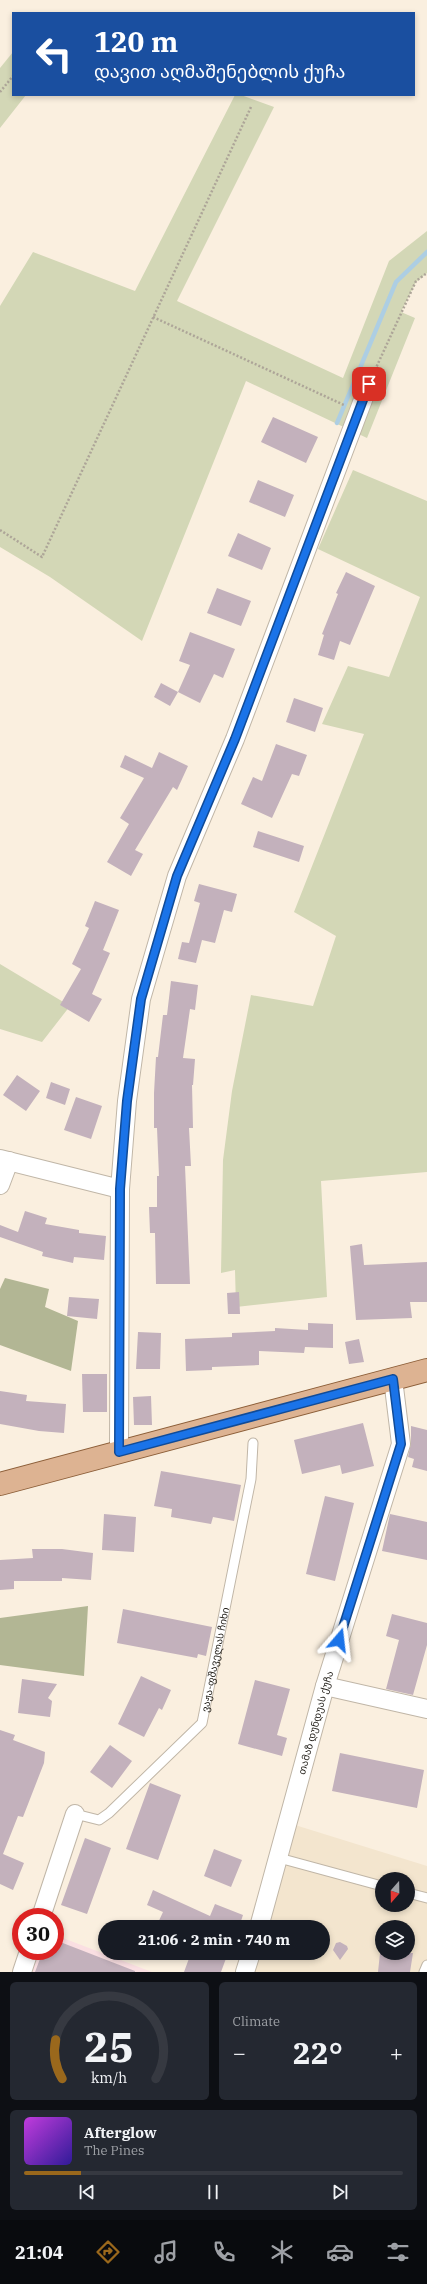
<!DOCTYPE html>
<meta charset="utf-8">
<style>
:root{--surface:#171b24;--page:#242831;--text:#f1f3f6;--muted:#9ea1a6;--line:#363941;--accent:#9a681c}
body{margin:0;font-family:"IBM Plex Serif","Noto Sans Georgian",serif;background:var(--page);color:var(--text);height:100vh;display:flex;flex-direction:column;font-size:15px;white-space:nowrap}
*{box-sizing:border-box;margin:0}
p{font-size:13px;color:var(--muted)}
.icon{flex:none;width:22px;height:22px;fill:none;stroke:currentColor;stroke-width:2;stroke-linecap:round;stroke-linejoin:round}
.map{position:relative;height:1972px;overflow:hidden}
.panel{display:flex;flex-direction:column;gap:10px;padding:10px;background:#0d0f14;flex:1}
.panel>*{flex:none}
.top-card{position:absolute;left:12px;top:12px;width:403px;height:84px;border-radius:0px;box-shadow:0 2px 6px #0003;background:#1a4fa0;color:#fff;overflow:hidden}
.needle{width:26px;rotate:200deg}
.tools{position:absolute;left:375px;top:1872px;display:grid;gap:8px}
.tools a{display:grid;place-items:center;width:40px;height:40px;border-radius:50%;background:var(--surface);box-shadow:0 2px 6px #0003;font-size:20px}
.speed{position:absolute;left:12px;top:1908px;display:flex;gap:8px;font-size:20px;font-weight:700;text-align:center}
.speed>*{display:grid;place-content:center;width:52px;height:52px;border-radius:50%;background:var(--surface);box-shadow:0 2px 6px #0003;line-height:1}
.speed .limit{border:6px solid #d22;background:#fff;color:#111}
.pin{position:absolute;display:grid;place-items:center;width:34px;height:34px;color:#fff;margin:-17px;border-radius:8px;box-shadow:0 2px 6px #0006}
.me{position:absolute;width:44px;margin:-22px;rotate:17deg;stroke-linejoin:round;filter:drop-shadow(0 0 3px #0008)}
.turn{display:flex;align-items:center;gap:14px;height:84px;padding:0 16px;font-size:18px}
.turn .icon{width:52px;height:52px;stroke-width:2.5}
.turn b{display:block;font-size:28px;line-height:34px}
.big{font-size:30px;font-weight:700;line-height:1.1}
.panel .tile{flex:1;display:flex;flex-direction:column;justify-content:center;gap:6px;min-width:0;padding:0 14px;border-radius:6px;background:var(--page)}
.panel .dial{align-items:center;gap:0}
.dial svg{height:104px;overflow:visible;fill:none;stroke:var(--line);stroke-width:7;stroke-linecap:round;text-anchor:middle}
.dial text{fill:var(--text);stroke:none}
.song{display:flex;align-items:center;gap:12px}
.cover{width:48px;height:48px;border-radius:6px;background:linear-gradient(135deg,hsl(290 70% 55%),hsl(250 70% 35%))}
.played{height:4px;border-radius:2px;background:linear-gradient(90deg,var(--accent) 15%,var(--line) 15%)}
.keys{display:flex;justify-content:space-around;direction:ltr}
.heat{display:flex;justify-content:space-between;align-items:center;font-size:22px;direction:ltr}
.panel .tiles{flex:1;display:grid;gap:10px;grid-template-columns:1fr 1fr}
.tile:last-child{grid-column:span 2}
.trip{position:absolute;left:98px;top:1920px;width:232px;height:40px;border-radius:20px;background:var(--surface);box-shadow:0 2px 6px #0003;font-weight:700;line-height:40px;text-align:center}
.dock{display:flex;height:64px;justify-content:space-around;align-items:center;background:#090b0e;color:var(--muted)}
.dock .icon{width:28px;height:28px}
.dock .current{color:var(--accent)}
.dock b{font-size:18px;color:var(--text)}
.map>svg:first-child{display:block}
.built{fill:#f3e5ce;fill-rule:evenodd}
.education{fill:#fadfe2}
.green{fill:#d3d7b6}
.forest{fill:#b2b694}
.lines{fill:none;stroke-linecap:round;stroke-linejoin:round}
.stream{stroke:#adcee3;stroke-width:4.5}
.building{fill:#c3b1bc}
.service-casing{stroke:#c0b6a7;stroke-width:11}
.minor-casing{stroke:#c0b6a7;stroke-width:20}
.primary-casing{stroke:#8c5e38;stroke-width:24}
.path{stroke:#ada598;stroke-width:2.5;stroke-dasharray:2 2;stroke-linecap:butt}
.service{stroke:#fff;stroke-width:9}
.minor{stroke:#fff;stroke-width:18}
.primary{stroke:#ddb392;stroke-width:22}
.route-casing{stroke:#114b97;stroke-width:10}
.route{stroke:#1a73e8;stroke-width:7}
.labels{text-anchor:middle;stroke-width:4;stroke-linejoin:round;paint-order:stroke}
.street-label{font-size:10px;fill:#211e18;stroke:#fefefe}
</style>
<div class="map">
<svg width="427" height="1972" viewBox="0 0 427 1972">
<rect width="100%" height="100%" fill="#faefdf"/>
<path class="built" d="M295 1825 427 1866V1972H253L259 1953H323V1927H267L288 1858ZM382 1879H408V1905H382ZM382 1927H408V1953H382Z"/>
<path class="education" d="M55 1935 152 1972H31L40 1951H55Z"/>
<path class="green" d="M13 52V95H26L0 128V68Z
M235 95H241L274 107 177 301 343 378 389 261 427 231V273L416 282 401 312 415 318 367 438 246 381 142 641 50 577 0 547V306L33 252 135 291Z
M353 470 427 501V1172L321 1181 327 1297 236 1307 235 1270 221 1273 223 1160 232 1091 251 995 313 1006 336 936 294 912 364 734 322 724 348 666 389 677 420 597 318 549Z
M0 964 70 1006 42 1042 0 1029Z"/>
<path class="forest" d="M5 1278 49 1289 45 1307 78 1321 71 1371 0 1345V1289Z
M88 1606 84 1676 0 1665V1618Z"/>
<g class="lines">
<path class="stream" d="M337 423 396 282 427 252"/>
</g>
<path class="building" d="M273 417 318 437 306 463 261 442Z
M258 480 294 495 285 517 249 502Z
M238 533 271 548 262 570 228 556Z
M346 572 375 586 350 645 340 641 334 660 318 655 324 635 322 634 338 594 336 593Z
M217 588 251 601 241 626 207 613Z
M190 632 235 649 223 678 214 674 200 703 178 692 190 665 179 661Z
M161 683 178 692 170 706 154 697Z
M294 698 323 708 315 732 286 722Z
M276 744 307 755 299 776 292 774 272 818 241 804 253 777 262 781Z
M159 752 188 766 177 790 173 787 135 850 143 854 131 876 107 862 129 824 120 818 144 778 120 767 125 755 152 768Z
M258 831 304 846 299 862 253 847Z
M199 884 237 894 232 912 224 910 215 943 202 940 196 963 178 959 182 942 189 943 200 903 194 901Z
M95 901 119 910 103 950 110 953 92 994 102 999 89 1022 60 1005 81 969 72 964 89 928 85 926Z
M171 981 198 985 195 1010 190 1009 183 1058 195 1059 193 1085H192L193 1128H189L191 1166H185L190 1284H156L155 1233H150L149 1207H157V1176H159L157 1128H154V1093L156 1057H158L163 1015H167Z
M17 1075 40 1091 26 1111 3 1095Z
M51 1082 70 1089 65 1105 46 1098Z
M76 1097 102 1106 91 1139 64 1130Z
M25 1211 47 1218 45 1224 79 1230V1233L106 1236 104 1260 74 1257 73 1263 42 1256 43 1252 0 1237V1225L18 1232Z
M362 1244 364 1265 427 1262V1302H410L412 1318 356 1320 350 1246Z
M239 1292 240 1314H228L227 1293Z
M69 1297 99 1299 97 1319 67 1316Z
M308 1323 333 1324V1348L305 1347 304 1353 259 1351V1365L212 1367V1370L186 1371 185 1339 232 1337V1333L275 1331V1328L308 1330Z
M138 1332 161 1333 160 1369H136Z
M359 1339 364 1362 349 1364 345 1342Z
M82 1374H107V1412H83Z
M0 1391 27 1395 26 1401 66 1404 64 1433 39 1431 0 1424Z
M151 1396 152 1425H134L133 1397Z
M363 1423 374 1466 342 1474 340 1465 302 1474 294 1440Z
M411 1426 427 1430V1471L412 1467 414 1459 408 1457 411 1443Z
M161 1471 241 1485 234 1521 213 1517 211 1524 171 1517 172 1509 154 1506Z
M325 1496 354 1503 335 1581 306 1574Z
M104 1514 136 1517 134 1552 102 1550Z
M390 1514 427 1522V1560L382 1551Z
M32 1549H62L93 1553 91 1580 62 1578V1581H14V1589L0 1590V1560L33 1558Z
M123 1609 212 1627 206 1656 198 1654 197 1658 117 1643Z
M392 1614 427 1623V1645L413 1695 386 1689 399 1640 386 1636Z
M141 1676 171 1690 162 1710 159 1708 144 1737 118 1724Z
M22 1679 57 1684 48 1698 52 1701 50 1717 18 1713Z
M255 1680 290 1689 277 1735 287 1738 282 1756 238 1744Z
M0 1730 15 1735 13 1740 45 1752 44 1763 23 1817 18 1816 3 1854 24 1863 13 1890 0 1884Z
M110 1745 132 1761 112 1788 90 1772Z
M340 1753 424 1770 417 1808 332 1791Z
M150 1783 181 1795 158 1860 126 1849Z
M85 1838 111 1848 87 1914 61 1905Z
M214 1849 242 1860 231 1887 204 1876Z
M153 1890 210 1916 215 1904 243 1915 239 1927H156L163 1912 147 1905Z
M55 1940 135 1971V1972H35L43 1951H55Z
M340 1942 347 1946 348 1949 340 1960 333 1950 336 1943Z
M191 1953H228L221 1972H184Z
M380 1953H413L410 1972H378Z"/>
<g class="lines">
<defs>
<g id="service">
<path id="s1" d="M75 1814 99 1820 109 1813 202 1723 251 1479 253 1443"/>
<path d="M279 1858 382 1886"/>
<path d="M408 1893 427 1898"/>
<path d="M424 1972 427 1965"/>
</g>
<g id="minor">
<path d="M0 1159 120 1189"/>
<path d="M0 1185 9 1161"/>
<path d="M119 1452 120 1189 127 1101 141 999 177 876 235 739 369 384"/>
<path d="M325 1686 427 1709"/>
<path d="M41 1917 75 1814"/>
<path id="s2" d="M259 1927 325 1686 401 1444 393 1379"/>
<path d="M22 1972 29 1951"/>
<path d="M245 1972 251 1953"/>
</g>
<path id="primary" d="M0 1484 427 1370"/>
</defs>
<use href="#service" class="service-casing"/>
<use href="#minor" class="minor-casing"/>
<use href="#primary" class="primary-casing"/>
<path class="path" d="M0 92 13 76
M153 317 344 405
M375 370 416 281 427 273
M0 530 42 557 251 107"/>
<use href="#service" class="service"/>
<use href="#minor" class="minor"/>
<use href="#primary" class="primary"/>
</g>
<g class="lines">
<defs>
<path id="route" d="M339 1640 401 1444 393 1379 119 1452 120 1189 127 1101 141 999 177 876 235 739 369 384"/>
</defs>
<use href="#route" class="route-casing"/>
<use href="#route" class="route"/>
</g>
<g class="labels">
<g class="street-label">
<text dy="4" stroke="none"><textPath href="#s1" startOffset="231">ვაჟა-ფშაველას ჩიხი</textPath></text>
<text dy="4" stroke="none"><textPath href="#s2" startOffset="212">თამაზ დუნდუას ქუჩა</textPath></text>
</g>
</g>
</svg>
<div class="tools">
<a><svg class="needle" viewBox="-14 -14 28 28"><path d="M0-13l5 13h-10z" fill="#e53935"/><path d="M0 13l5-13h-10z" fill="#9ea1a6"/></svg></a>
<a><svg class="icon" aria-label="layers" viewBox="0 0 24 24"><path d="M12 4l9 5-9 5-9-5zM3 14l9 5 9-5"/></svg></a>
</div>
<div class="speed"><div class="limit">30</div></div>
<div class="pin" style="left:369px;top:384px;background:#d93025"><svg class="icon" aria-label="arrive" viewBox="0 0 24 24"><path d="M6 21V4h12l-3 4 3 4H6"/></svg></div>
<svg class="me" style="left:339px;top:1640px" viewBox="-20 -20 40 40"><path d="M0-17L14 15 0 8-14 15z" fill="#1a73e8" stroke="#fff" stroke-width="4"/></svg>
<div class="trip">21:06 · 2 min · 740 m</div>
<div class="top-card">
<div class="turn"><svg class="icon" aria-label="left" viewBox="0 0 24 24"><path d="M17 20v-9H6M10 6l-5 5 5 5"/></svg><div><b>120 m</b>დავით აღმაშენებლის ქუჩა</div></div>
</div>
</div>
<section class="panel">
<div class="tiles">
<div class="tile dial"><svg viewBox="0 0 100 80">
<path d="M14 69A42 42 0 1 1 86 69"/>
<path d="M14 69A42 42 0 0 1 9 39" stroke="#9a681c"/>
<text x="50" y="56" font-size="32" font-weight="700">25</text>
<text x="50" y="72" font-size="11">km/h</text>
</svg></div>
<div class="tile"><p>Climate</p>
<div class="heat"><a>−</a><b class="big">22°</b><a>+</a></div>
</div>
<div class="tile">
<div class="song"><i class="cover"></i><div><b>Afterglow</b><p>The Pines</p></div></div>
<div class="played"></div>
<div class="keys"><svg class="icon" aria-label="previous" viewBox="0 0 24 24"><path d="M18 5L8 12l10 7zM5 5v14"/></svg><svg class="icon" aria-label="pause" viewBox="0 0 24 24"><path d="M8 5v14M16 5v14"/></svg><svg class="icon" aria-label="next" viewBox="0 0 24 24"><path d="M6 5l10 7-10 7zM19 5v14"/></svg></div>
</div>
</div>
</section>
<nav class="dock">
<b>21:04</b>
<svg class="icon current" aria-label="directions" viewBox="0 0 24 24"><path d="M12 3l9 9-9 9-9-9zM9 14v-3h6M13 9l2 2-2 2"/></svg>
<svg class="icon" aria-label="music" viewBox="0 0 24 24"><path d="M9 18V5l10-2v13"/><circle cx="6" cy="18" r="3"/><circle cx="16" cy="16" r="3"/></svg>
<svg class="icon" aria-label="phone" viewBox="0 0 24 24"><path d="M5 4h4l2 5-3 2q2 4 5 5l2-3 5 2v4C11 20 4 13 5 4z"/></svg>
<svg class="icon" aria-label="climate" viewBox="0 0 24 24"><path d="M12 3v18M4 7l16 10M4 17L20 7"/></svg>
<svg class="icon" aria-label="car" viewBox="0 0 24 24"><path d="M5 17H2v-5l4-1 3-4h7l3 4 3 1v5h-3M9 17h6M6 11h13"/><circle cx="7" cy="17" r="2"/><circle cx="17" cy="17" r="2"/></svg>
<svg class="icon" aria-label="filters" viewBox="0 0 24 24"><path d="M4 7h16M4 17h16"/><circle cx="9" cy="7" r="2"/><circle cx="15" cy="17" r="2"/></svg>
</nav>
